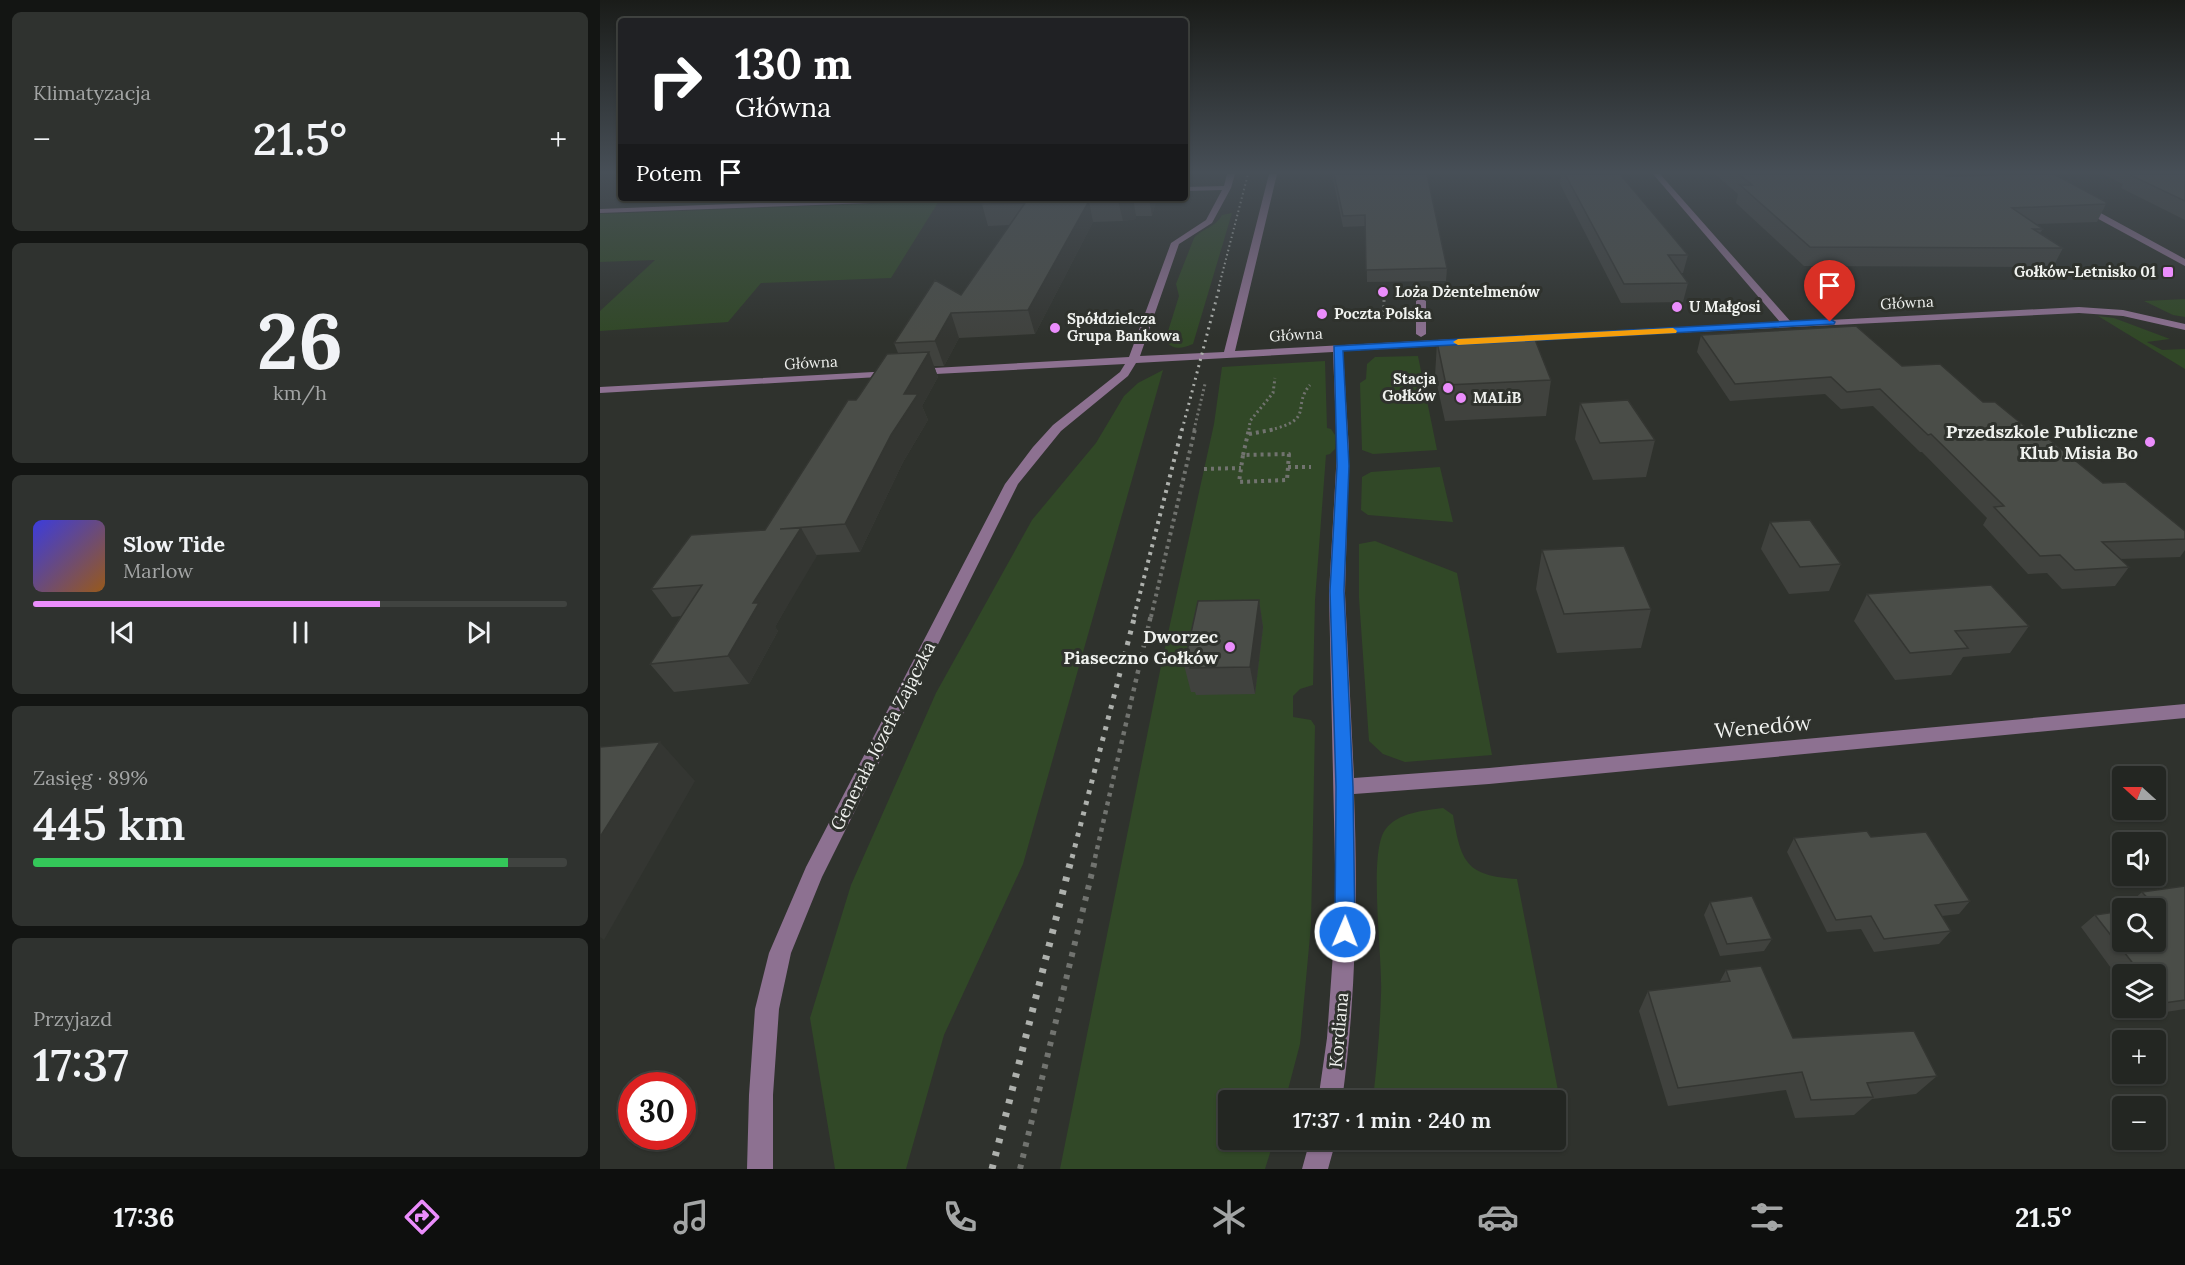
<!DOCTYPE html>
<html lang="pl">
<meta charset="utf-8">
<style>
:root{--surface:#232622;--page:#2f322f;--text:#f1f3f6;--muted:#a3a5a5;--line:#404340;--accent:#eb8dfc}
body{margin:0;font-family:Lora,serif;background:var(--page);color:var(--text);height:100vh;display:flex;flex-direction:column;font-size:22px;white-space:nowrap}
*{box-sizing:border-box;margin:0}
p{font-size:20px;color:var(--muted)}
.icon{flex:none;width:33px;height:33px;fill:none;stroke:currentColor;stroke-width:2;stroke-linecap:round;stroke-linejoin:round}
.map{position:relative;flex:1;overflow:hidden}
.panel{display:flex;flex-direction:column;gap:12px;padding:12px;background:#131513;width:600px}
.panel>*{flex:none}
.banner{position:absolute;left:18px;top:18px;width:570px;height:183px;border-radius:6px;box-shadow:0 2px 4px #0004,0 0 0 2px var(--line);background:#202124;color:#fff;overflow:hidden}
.needle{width:39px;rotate:291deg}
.buttons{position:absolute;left:1512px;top:766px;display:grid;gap:12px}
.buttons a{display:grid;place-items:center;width:54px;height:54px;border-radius:6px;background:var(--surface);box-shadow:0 2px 4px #0004,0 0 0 2px var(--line);font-size:30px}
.speed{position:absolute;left:18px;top:1072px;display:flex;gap:12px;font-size:30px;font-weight:700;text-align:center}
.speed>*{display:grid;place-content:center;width:78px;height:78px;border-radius:50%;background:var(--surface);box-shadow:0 2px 4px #0004,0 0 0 2px var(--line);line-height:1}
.speed .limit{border:9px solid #d22;background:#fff;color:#111}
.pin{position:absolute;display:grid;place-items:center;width:51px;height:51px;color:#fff;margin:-62px -26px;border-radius:50% 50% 50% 0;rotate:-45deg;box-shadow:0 0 6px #0007}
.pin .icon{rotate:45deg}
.me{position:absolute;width:66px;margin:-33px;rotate:1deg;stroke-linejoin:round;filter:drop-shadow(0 0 4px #0008)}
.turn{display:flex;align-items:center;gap:21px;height:126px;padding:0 18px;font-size:27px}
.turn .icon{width:78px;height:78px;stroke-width:2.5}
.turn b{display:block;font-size:42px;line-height:51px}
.then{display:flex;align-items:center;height:57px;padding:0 18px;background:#0003;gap:12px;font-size:22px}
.big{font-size:45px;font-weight:600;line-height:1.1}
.panel .card{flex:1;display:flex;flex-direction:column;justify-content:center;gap:9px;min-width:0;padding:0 21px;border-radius:9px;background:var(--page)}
.panel .dial{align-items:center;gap:0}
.dial b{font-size:78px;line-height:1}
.song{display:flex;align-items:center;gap:18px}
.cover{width:72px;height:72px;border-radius:9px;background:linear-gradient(135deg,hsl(240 70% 55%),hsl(30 70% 35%))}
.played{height:6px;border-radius:3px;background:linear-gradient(90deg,var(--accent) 65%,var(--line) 65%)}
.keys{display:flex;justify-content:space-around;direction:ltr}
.heat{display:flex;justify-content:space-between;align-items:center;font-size:33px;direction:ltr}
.charge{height:9px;border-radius:4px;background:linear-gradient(90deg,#34c759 89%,var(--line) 0)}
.trip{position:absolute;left:618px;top:1090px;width:348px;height:60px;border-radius:6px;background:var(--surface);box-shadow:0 2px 4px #0004,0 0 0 2px var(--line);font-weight:600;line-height:60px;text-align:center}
.menu{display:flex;height:96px;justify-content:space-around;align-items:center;background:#0e0f0e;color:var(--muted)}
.menu .icon{width:42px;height:42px}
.menu .on{color:var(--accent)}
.menu b{font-size:27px;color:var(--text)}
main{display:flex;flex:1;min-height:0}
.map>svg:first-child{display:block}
.green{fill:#314827}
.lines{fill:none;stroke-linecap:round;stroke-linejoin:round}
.path-far3{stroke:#71736f;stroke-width:3;stroke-dasharray:2 3;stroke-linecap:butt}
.path-far2{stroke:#71736f;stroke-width:4;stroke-dasharray:3 4;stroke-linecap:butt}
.path-far1{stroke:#71736f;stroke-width:4.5;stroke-dasharray:4 5;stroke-linecap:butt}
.path{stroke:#71736f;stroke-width:6;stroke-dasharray:4.5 7;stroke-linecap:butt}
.minor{fill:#8d7191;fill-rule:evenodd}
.rail-far4{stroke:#aeb1ad;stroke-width:2;stroke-dasharray:1.5 3;stroke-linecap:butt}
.rail-far3{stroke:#aeb1ad;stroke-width:3;stroke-dasharray:2 4.5;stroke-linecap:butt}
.rail-far2{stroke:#aeb1ad;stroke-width:4;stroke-dasharray:3 5;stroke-linecap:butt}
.rail-far1{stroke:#aeb1ad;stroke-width:5;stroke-dasharray:4 7;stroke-linecap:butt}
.rail{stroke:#aeb1ad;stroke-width:7;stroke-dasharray:4.5 9;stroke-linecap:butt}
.wall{fill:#40423e}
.shaded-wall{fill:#343632}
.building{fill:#4a4d48;stroke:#343632;stroke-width:1.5}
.route{fill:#1a73e8;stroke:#114b97;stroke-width:1.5}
.slow{fill:#f59e0b}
.poi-dot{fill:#eb8dfc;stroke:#2f322d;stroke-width:2}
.labels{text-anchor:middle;stroke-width:6;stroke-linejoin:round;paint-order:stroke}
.far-poi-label{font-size:15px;font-weight:bold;fill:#eff1ee;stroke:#2f322d;text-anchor:start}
.far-street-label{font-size:15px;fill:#eff1ee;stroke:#2f322d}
.poi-label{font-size:18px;font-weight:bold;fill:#eff1ee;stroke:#2f322d;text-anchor:end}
.street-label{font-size:18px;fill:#eff1ee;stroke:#2f322d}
.near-street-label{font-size:21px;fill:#eff1ee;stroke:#2f322d}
</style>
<main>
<section class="panel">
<div class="card"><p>Klimatyzacja</p>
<div class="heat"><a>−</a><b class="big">21.5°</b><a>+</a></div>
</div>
<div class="card dial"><b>26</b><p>km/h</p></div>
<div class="card">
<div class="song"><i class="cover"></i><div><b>Slow Tide</b><p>Marlow</p></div></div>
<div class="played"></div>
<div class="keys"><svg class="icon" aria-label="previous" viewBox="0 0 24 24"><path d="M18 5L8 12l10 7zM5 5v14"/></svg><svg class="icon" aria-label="pause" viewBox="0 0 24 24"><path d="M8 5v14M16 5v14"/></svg><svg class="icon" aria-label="next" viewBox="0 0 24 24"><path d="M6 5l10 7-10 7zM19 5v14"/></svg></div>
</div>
<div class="card"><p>Zasięg · 89%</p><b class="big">445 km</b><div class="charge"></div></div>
<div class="card"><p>Przyjazd</p><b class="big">17:37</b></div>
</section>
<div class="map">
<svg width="1585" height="1169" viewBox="0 0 1585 1169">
<rect width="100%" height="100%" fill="#2f322d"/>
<path class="green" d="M339 201 291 278 161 283 128 322 0 331V311L55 260 0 262V214Z
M632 213 593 344C581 349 574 350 565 341L579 296 576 284 594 238C603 228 615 228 622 215Z
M1585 299V317L1573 315 1544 301Z
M1498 316 1514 318 1570 339 1547 342 1562 350 1585 349V369Z
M818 356 837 450 773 454 762 450 760 383 766 379 767 364 775 357Z
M725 361 727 428 731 429 735 435V449L730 454 726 455 715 600 713 685 700 689 693 696V717L711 720 715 726 711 925 700 1044 685 1101H628V1140H674L665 1169H460L562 661 614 424 622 367Z
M563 370 423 864 344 1035 306 1169H235L210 1018 251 885 336 693 432 520 496 443 524 396 538 383Z
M840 467 853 522 768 515 761 510 762 477 771 472Z
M775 541 857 573 892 755 805 762 783 754 769 741 759 598V544Z
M843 808 853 815C861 862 866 876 917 879L961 1106H956V1101H775L773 1099C777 1064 780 1029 781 994 783 959 768 854 785 830 798 812 823 811 843 808Z"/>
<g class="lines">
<path class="path-far3" d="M784 300V320
M775 320V314H784
M594 430 605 384
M649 430 650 421 673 393 675 378
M670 430C716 419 691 407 710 385"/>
<path class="path-far2" d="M649 434 676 429
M689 454 687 480 639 482 643 455Z
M643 455 649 429
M688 467H711
M604 469 641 468
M551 617 595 429"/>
<path class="path-far1" d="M495 858 551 615"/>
<path class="path" d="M420 1169 496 856"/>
<path class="minor" d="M627 174H635L631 188 612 223 579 244 540 356 624 352 669 174H677L635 351 856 339 861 342 856 345 743 351 749 451 745 593 754 778 889 768 1585 704V718L889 784 754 794C758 897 756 998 742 1101H718L727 1038 736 911 729 593 737 451 733 352 536 363 528 376 461 431 418 484 222 877 191 953 179 1009 173 1095V1169H147L149 1095 155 1009 169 953 206 867 405 484 433 447 453 425 520 372 525 364 316 375 311 372 316 369 529 357 571 243 606 220 622 190 585 191V187L624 186Z
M1053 174H1060L1191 322 1479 307 1523 310 1585 324V330L1523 316 1479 313 911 341V337L915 336 1180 322Z
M289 198H355L351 200 0 213V209Z
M1480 205H1486L1585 259V266L1480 209Z
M821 298 826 301V334L821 337 816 334V301Z
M292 371 297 374 296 376 0 393V387Z
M710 1140H736L728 1169H702Z"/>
<path class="rail-far4" d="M619 286 648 174"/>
<path class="rail-far3" d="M582 430 620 285"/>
<path class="rail-far2" d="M534 617 582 429"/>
<path class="rail-far1" d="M472 858 535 615"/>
<path class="rail" d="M392 1169 472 856"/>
</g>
<path class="wall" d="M732 174H827L847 268 846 281 767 282 766 226 743 227Z
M961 174H1020L1088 255 1083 273H1081L1088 283 1083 302 1021 303 960 184Z
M1115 174H1346V176L1506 204 1497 222 1437 224 1443 229 1440 233 1463 248 1453 267 1204 266 1136 203 1138 194Z
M1503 174H1585V220L1521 188 1523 184Z
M386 198H557L552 216H536V219L523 221 493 222 435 334 359 338 344 366H334L338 377 322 406 328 420 303 462 260 552 216 555 175 627 178 631 149 684 74 692 50 664 81 616 72 617 51 589 165 530 256 400 298 353 294 343 361 295 410 225 388 226 382 204Z
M1101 335 1302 366 1383 402 1427 428 1503 483 1585 531V550L1580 557 1520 559 1529 567 1515 586 1462 589 1447 573 1428 574 1383 525 1387 518 1322 452H1320L1273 406 1241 409 1225 394 1130 401 1097 352Z
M837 342 951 380 946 416 845 421 835 376Z
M980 403 1055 440 1046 477 993 480 975 439Z
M1170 522 1241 564 1229 591 1189 594 1161 549Z
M942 550 1051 609 1041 648 957 653 936 589Z
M1267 594 1429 626 1410 653 1363 657 1351 675 1295 680 1254 621Z
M659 600 663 627 655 694 596 695 595 692H591L584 665Z
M1271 837 1370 901 1359 914 1342 916 1351 931 1339 944 1274 952 1261 929 1227 932 1187 852 1194 838Z
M1585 886V1009L1547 1015 1542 1008H1556V975H1522V983L1481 927 1495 915 1556 909H1531L1528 905 1542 892Z
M1110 902 1172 939 1164 951 1120 956 1104 915Z
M1126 970 1193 1038 1337 1076 1316 1094 1272 1099 1254 1115 1195 1118 1186 1090 1068 1106 1039 1011 1048 991 1119 983Z"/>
<path class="shaded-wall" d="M533 198 536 216V219L523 221 518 200Z
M549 198H557L552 216Z
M489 201 493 222 435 334 428 310Z
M351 313 359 338 344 366 335 341Z
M329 352 338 377 322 406 328 420 303 462 260 552 245 524 304 394Z
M201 528 217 556 175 627 178 631 149 684 128 656 153 603Z
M659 600 663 627 655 694 650 667Z
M60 742 95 781 4 940 0 937V837Z"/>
<path class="building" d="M734 174H827L847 268 766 270 765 215 743 216Z
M965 174H1020L1088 255H1068L1088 283 1024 284Z
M1139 174H1346V176L1454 174 1506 202V204L1412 208 1443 229H1433L1463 248 1210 247 1140 185H1152Z
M1528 174H1585V201Z
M386 198H531L518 200 489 201 428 310 351 313 335 341 294 343 335 280 361 295 425 203 382 204Z
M1256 326 1302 366 1340 364 1383 402H1395L1427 428H1435L1503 483 1525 482 1585 531V539L1502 542 1529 567 1475 570 1460 555 1440 556 1394 507 1404 506 1331 434 1328 435 1280 389 1247 392 1231 377 1135 384 1101 335Z
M934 337 951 380 846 385 837 342Z
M329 352 304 394H318L291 435 245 524 180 529 201 528 153 603H159L128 656 50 664 102 585 51 589 91 535 165 530 248 400H256L259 396 287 354Z
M1028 400 1055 440 1000 443 980 403Z
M1210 520 1241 564 1200 567 1170 522Z
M1024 546 1051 609 964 614 942 550Z
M1391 585 1429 626 1355 631 1368 648 1310 653 1267 594Z
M659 600 650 667 590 668 591 665H584L598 601Z
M60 742 0 837V747Z
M1267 831 1271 837 1326 832 1370 901 1335 905 1351 931 1284 939 1271 916 1236 920 1194 838Z
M1585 886V1000L1564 1003 1556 993V975H1542L1495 915 1522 911V942H1556V909H1535L1555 906 1542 892Z
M1152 896 1172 939 1127 944 1110 902Z
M1161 966 1193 1038 1314 1031 1337 1076 1267 1083 1273 1097 1211 1100 1202 1072 1078 1088 1048 991 1130 981 1126 970Z"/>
<linearGradient id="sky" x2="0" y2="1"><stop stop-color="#1a1c19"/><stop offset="0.51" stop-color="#474f57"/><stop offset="1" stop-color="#474f57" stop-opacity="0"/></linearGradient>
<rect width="1585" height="338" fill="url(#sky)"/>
<path class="route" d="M1230 319 1235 322 1234 324 743 351 749 466 744 591 753 787 755 932 752 938 745 941 738 938 735 932 736 787 730 591 737 466 734 346Z"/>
<path class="slow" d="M1073 328 1077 331 1076 333 858 345 853 342 858 339Z"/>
<g class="poi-dot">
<rect x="1562" y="266" width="12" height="12" rx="3"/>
<circle cx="783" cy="292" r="6"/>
<circle cx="1077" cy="307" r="6"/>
<circle cx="722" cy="314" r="6"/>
<circle cx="455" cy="328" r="6"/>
<circle cx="848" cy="388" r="6"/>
<circle cx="861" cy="398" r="6"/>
<circle cx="1550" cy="442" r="6"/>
<circle cx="630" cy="647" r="6"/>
</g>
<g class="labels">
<g class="far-poi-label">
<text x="1556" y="277" text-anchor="end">Gołków-Letnisko 01</text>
<text x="795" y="297">Loża Dżentelmenów</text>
<text x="1089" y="312">U Małgosi</text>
<text x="734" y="319">Poczta Polska</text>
<text x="467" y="324">Spółdzielcza<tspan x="467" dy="17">Grupa Bankowa</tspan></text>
<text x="836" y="384" text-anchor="end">Stacja<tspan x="836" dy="17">Gołków</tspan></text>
<text x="873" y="403">MALiB</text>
</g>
<g class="far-street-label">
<text transform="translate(1307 303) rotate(-3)" y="5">Główna</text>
<text transform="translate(696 335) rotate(-3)" y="5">Główna</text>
<text transform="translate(211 363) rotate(-3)" y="5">Główna</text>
</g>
<g class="poi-label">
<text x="1538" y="438">Przedszkole Publiczne<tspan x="1538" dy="21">Klub Misia Bo</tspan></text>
<text x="618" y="643">Dworzec<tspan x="618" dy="21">Piaseczno Gołków</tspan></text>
</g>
<g class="street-label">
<text transform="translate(283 736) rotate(-63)" y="6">Generała Józefa Zajączka</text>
<text transform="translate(739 1030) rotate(-85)" y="6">Kordiana</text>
</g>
<g class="near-street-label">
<text transform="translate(1163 727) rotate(-5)" y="7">Wenedów</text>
</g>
</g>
</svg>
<div class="buttons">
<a><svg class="needle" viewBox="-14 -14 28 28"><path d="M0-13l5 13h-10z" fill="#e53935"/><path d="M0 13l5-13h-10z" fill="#a3a5a5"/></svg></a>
<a><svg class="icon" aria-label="sound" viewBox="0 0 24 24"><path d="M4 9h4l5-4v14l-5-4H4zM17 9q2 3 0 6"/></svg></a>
<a><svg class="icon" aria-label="search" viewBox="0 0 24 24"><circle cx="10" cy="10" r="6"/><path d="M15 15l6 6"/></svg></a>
<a><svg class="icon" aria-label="layers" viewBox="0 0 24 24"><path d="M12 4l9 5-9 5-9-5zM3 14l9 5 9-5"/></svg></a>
<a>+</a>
<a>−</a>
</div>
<div class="speed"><div class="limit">30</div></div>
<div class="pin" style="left:1230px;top:322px;background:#d93025"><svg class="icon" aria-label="arrive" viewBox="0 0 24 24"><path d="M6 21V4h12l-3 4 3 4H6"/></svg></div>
<svg class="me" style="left:745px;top:932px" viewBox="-20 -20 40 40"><circle r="17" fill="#1a73e8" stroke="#fff" stroke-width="3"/><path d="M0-11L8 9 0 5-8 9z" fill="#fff"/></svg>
<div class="trip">17:37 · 1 min · 240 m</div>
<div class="banner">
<div class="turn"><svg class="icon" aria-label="right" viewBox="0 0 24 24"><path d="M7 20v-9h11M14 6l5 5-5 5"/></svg><div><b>130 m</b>Główna</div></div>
<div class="then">Potem<svg class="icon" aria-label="arrive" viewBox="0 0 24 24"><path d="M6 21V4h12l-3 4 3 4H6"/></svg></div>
</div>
</div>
</main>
<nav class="menu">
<b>17:36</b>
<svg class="icon on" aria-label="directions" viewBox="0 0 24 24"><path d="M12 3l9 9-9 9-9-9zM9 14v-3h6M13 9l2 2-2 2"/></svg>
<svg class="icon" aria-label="music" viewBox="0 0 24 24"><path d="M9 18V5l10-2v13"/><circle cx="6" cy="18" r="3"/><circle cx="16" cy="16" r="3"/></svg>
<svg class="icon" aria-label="phone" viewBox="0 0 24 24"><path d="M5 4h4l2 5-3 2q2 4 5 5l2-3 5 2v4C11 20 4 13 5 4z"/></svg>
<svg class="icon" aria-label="climate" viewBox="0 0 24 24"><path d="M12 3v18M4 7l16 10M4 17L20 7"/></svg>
<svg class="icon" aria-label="car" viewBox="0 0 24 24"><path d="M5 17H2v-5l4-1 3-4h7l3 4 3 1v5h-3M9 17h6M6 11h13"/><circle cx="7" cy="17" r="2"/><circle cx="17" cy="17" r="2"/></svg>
<svg class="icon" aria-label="filters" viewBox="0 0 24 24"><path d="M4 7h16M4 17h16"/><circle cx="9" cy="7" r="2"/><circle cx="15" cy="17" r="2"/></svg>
<b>21.5°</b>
</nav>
